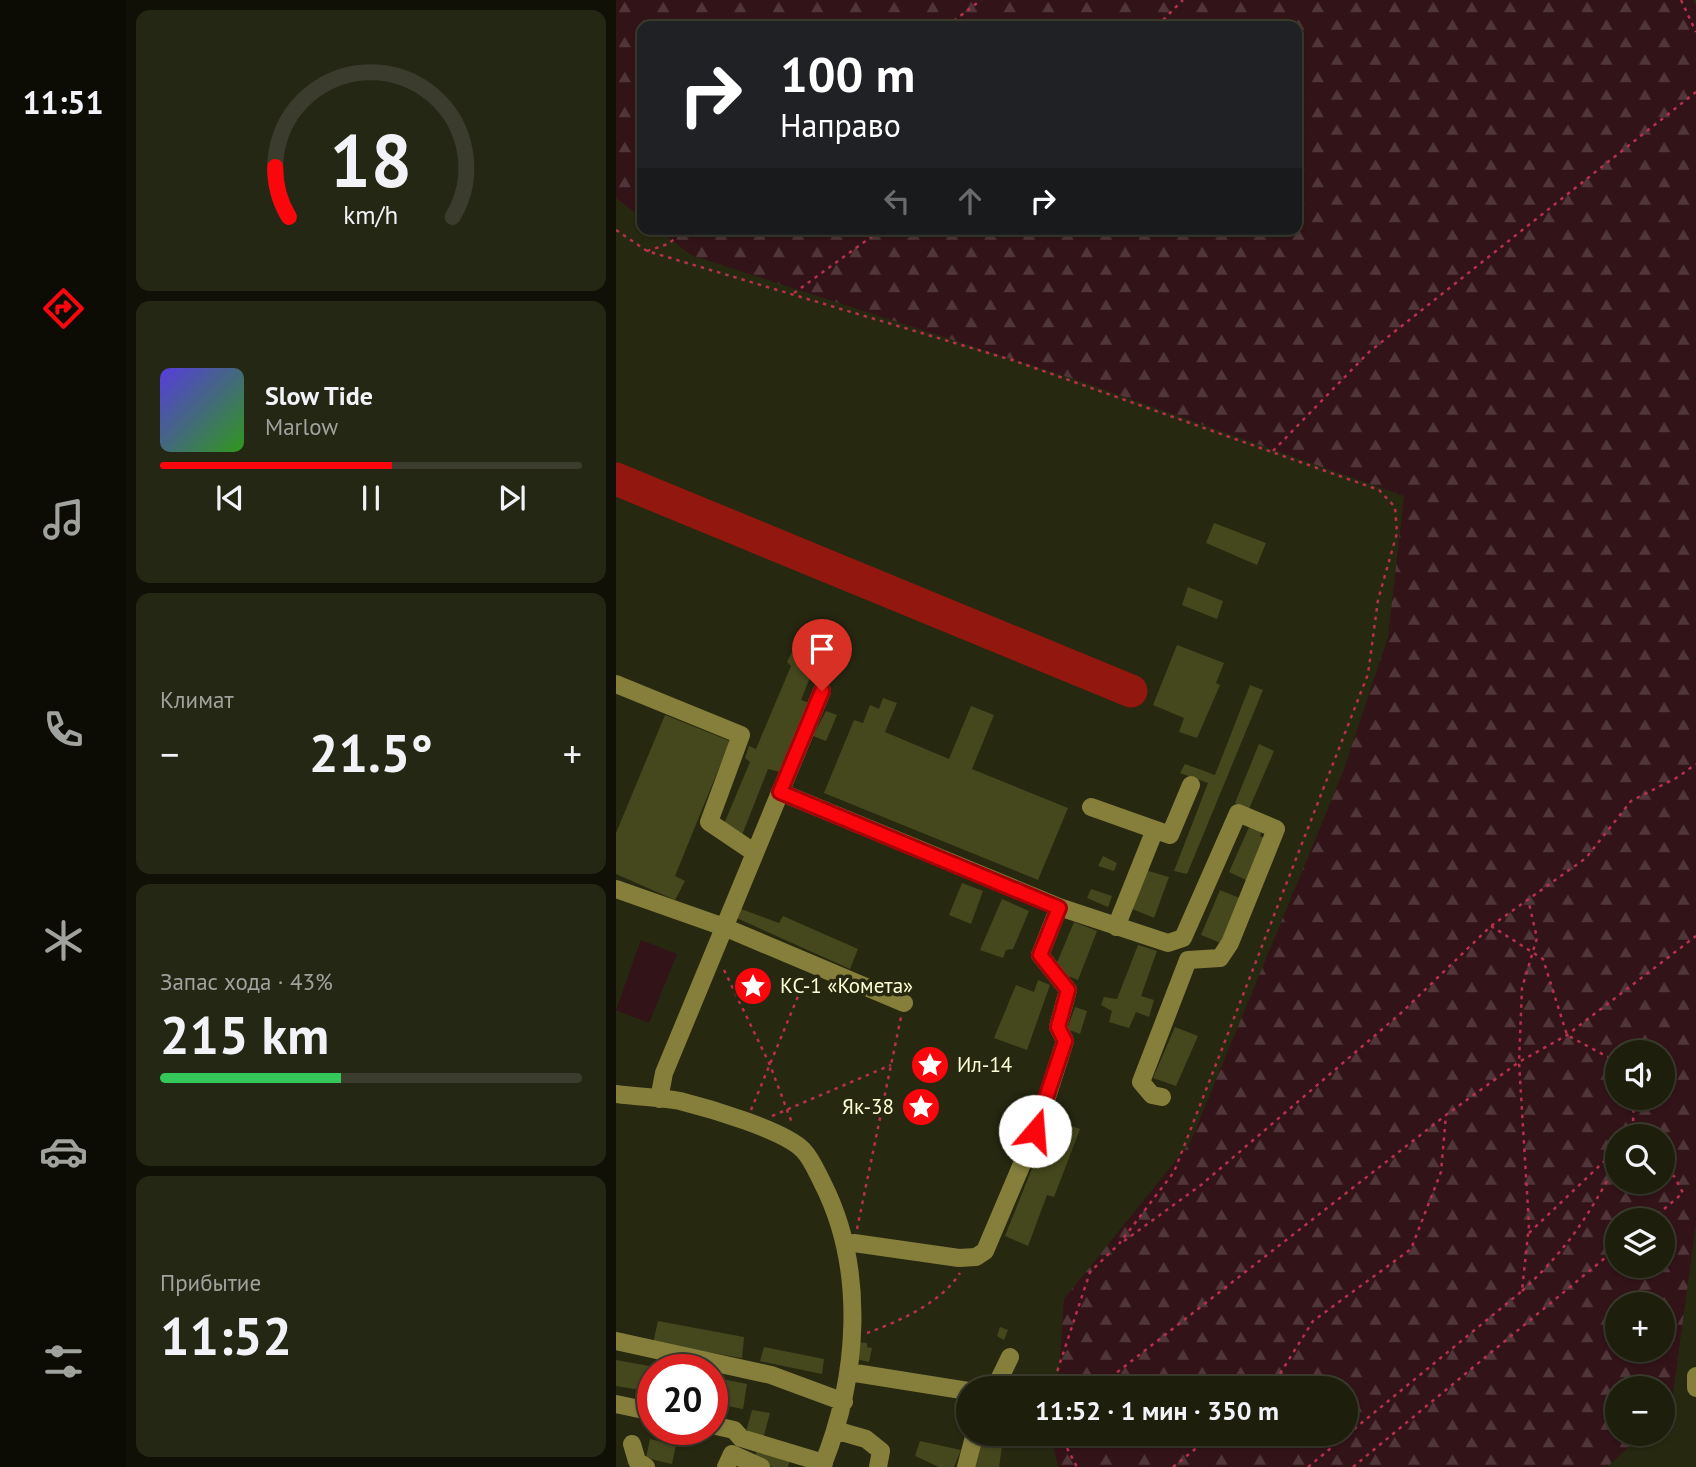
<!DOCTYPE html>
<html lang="ru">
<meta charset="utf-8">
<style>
:root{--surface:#1d1e0c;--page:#252715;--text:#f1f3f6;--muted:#a0a29d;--line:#3b3c2d;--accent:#fc060d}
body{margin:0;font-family:"PT Sans",sans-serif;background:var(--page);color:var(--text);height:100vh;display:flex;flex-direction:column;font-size:26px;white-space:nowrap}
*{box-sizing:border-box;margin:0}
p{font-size:23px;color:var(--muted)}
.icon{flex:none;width:38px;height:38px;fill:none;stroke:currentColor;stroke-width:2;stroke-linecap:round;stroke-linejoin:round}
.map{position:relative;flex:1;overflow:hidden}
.drawer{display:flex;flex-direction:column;gap:10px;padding:10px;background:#101007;width:490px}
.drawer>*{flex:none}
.hud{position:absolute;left:21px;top:21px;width:665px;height:214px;border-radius:14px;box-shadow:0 2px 5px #0004,0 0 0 2px var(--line);background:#202124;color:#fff;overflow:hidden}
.fabs{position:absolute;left:989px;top:1040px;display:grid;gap:14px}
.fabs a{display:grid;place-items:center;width:70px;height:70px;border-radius:50%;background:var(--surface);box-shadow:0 2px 5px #0004,0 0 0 2px var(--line);font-size:35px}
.speed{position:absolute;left:21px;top:1354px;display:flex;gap:14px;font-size:35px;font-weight:700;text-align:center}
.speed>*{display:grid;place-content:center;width:91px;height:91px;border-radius:50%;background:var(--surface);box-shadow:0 2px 5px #0004,0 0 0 2px var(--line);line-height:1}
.speed .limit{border:10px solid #d22;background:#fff;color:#111}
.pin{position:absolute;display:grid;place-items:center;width:60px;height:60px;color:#fff;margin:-72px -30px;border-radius:50% 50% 50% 0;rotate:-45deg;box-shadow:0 0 7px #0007}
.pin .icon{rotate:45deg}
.me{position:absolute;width:77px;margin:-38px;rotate:18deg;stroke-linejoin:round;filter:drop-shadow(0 0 5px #0008)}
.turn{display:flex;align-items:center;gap:24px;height:147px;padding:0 28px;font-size:32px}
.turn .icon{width:91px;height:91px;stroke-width:2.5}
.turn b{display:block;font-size:49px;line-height:60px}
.lanes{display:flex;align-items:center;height:66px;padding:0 28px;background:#0003;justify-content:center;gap:35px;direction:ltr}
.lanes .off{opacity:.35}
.big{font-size:52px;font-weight:800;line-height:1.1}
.drawer .tile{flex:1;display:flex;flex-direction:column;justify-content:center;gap:10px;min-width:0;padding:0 24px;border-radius:14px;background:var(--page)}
.drawer .dial{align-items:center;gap:0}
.dial svg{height:182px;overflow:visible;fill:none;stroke:var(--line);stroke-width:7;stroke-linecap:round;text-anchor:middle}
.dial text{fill:var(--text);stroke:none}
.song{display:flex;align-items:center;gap:21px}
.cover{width:84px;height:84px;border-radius:10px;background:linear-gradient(135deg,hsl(250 70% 55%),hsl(110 70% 35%))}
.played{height:7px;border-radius:4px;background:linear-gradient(90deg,var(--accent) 55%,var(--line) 55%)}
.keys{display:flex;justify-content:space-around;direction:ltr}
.heat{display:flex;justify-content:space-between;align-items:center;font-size:38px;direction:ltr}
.charge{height:10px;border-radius:5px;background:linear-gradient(90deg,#34c759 43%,var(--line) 0)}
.trip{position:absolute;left:340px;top:1376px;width:402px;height:70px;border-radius:35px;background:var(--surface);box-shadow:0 2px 5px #0004,0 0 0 2px var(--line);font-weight:800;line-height:70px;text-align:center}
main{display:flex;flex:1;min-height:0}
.tab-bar{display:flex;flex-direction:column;width:126px;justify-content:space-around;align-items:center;background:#0c0c05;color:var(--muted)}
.tab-bar .icon{width:49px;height:49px}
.tab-bar .on{color:var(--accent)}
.tab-bar b{font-size:32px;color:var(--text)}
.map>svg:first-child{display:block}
.forest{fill:url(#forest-firs);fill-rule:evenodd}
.pitch{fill:#311318}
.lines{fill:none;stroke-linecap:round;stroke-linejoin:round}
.taxiway{stroke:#92170e;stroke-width:33}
.building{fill:#45481c}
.path{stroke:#b8314b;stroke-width:2.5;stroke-dasharray:3.5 5;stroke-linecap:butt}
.minor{stroke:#867f3c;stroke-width:18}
.route-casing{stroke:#a40408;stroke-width:18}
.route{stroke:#fc060d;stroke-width:12}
.labels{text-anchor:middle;stroke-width:7;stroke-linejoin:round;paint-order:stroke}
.poi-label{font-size:21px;fill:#fefed7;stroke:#272810;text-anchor:start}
</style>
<main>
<nav class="tab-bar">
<b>11:51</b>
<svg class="icon on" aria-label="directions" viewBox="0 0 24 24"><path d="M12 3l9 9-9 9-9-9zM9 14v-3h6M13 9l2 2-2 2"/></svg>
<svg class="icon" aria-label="music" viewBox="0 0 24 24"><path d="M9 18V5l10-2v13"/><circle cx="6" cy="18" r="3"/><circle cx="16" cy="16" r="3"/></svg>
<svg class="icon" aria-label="phone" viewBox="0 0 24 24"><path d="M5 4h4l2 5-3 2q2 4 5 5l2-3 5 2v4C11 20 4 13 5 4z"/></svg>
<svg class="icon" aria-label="climate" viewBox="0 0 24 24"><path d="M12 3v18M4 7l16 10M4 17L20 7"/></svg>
<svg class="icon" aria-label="car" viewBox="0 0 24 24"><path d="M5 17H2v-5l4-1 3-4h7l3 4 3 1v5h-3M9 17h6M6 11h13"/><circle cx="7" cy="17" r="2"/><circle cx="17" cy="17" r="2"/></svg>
<svg class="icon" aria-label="filters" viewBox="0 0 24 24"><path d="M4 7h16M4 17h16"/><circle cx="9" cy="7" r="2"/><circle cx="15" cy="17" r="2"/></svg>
</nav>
<section class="drawer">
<div class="tile dial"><svg viewBox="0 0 100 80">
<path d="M14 69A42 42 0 1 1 86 69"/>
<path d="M14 69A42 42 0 0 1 8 47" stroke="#fc060d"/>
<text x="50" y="56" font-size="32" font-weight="700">18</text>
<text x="50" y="72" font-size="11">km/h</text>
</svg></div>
<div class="tile">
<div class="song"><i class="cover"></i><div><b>Slow Tide</b><p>Marlow</p></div></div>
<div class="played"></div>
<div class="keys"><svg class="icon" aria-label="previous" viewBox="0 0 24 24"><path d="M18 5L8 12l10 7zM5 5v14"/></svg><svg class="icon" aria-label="pause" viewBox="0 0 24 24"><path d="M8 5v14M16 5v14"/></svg><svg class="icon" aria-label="next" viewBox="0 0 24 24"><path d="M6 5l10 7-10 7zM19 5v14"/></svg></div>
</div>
<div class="tile"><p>Климат</p>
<div class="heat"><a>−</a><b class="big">21.5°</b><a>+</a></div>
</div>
<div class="tile"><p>Запас хода · 43%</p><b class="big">215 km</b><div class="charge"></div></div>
<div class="tile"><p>Прибытие</p><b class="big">11:52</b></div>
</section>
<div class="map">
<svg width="1080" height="1467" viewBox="0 0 1080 1467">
<defs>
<pattern id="forest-firs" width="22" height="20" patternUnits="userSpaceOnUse" patternTransform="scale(1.75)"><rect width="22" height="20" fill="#311318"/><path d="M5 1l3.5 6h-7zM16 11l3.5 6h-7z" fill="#503639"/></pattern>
</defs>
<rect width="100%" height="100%" fill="#272810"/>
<path class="forest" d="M0 0H1077L1080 6V1223L1055 1409 1047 1417 1046 1388H1001V1433H1028L991 1467H442L438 1449 439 1433H730V1388H442L448 1299 574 1143 727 772 772 637 788 496 464 381 75 255 41 229H681V26H26V218L0 198ZM1001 1052H1046V1097H1001ZM1001 1136H1046V1181H1001ZM1001 1220H1046V1265H1001ZM1001 1304H1046V1349H1001Z"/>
<path class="pitch" d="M25 940 61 954 33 1023 0 1010Z"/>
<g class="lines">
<path class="taxiway" d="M0 479 515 691"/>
</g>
<path class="building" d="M598 523 650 543 641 565 590 543Z
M572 587 607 601 601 619 566 605Z
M189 625 202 631 206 625 214 627 185 700 194 703 165 772 152 769 126 835 108 824 134 762 129 758 133 746 140 749 175 666 171 662Z
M561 645 608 663 600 683 604 685 581 738 563 732 568 718 537 705Z
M634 685 647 690 571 874 558 871 592 783 564 773 569 764 599 775Z
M267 698 281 703 269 732 333 759 355 706 378 715 356 769 452 808 422 880 208 793 238 720 247 723 254 705 263 709Z
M210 711 221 715 210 741 197 736Z
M49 715 114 741 59 876 69 881 59 900 0 874V833Z
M643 744 658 751 633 809 619 803Z
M634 825 646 829 644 836 650 839 632 881 613 872Z
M487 856 501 863 498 871 482 866Z
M529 870 553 877 538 918 514 908Z
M346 883 367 891 355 924 333 915Z
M475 889 496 896 492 907 471 898Z
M604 890 626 899 607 944 585 935Z
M386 899 413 911 397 949 390 950 387 958 364 950Z
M120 907 163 923 167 916 242 949 234 969 116 916Z
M458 922 481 931 462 980 438 970Z
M522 945 541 951 525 996 538 1000 533 1017 520 1012 513 1028 493 1022 496 1011 485 1005 488 997 501 999Z
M422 980 434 985 411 1050 378 1038 400 985 418 992Z
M459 1007 471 1011 464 1034 451 1029Z
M559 1027 582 1036 560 1086 537 1078Z
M456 1126 464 1129 438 1197 431 1195 412 1246 389 1236 429 1136 449 1144Z
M42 1321 128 1337 126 1358 37 1343Z
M384 1327 392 1330 388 1340 381 1336Z
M241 1342 251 1343V1347L256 1348 253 1362 240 1359Z
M148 1347 208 1359 206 1374 144 1361Z
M0 1360 50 1369V1370H37V1392L0 1386Z
M96 1377 131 1384 127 1409 96 1403Z
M136 1410 154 1413 147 1439 129 1435Z
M363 1433H388L383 1467H357Z
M34 1439 60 1445 56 1464 30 1458Z
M304 1441 345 1450 338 1467H323L299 1456Z
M141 1449 174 1460 172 1467H157L138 1461Z"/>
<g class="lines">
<path class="path" d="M1065 0 1080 32
M331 26 365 0
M541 26 567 0
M0 230 31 251 399 361 763 490 779 507 781 533 762 600 752 674 558 1172 503 1244
M31 251 52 244 71 229
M178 293 266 229
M657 451 753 352 1080 92
M875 926 927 959 951 1035 1001 1062
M108 970 154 1065 176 1123
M135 1110 190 977
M156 1116 275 1065
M1009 1136 1017 1122 1018 1097
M1035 1220 1067 1193 1058 1176 1046 1174
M241 1229 285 1017
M913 1233 1001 1149
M508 1241 585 1185 785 1013 875 926 970 858 1015 801 1062 777 1080 764
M906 1291C952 1248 971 1218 1001 1163
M251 1333C284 1321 325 1303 344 1273
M441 1388V1372L474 1272 502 1245
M481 1388 830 1115 903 1062 951 1035 1080 936
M655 1388 697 1321 795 1249 825 1172 830 1115
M443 1433 461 1467
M557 1467 599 1433
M692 1467 906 1291 913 1225 903 1062 906 988 921 938 912 899
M737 1467 1001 1248"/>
<path class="minor" d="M0 684 125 735 93 822 139 853
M164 792 443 907
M475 807 554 835 575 785
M0 889 108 927 288 1003
M500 927 538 832
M0 1094C21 1097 43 1097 64 1101 92 1108 168 1130 187 1150 195 1158 201 1172 206 1182 251 1270 242 1378 206 1467
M43 1099 48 1073 206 691
M231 1245 238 1243 343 1258 360 1257 369 1251 420 1131 449 1041 442 1027 452 990 424 955 443 907 552 943 567 938 622 813 660 829 614 943 604 958 572 960 525 1082 536 1095 546 1097
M0 1341 155 1375 228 1402
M233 1372 352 1391
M1080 1376V1388
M379 1388 394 1357
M0 1404 37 1412
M96 1425 118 1430 125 1438 208 1463
M219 1430 250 1439 265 1451 262 1467
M16 1444 21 1461 30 1467
M110 1467 116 1454 145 1467
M350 1467 359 1433"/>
</g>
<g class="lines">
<defs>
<path id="route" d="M206 691 164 792 443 908 424 955 452 990 442 1027 449 1041 419 1131"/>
</defs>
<use href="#route" class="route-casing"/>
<use href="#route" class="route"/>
</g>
<defs>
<symbol id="sight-disc" viewBox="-11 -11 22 22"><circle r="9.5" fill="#fc060d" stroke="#272810"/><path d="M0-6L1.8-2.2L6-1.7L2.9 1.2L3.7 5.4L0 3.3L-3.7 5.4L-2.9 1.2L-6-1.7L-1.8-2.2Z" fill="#fff"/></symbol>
</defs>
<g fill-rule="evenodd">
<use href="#sight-disc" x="115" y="964" width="44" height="44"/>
<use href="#sight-disc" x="292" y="1043" width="44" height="44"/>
<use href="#sight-disc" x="283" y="1085" width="44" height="44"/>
</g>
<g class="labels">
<g class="poi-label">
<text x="164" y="993">КС-1 «Комета»</text>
<text x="341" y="1072">Ил-14</text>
<text x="278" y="1114" text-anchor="end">Як-38</text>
</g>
</g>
</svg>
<div class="fabs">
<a><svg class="icon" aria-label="sound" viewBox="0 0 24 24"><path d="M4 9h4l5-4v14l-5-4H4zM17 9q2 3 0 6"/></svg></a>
<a><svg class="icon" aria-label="search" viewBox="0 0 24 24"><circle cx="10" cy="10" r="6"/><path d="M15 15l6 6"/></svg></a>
<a><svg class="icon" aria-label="layers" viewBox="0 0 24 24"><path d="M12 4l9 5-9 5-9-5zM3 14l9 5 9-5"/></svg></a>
<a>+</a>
<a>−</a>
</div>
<div class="speed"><div class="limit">20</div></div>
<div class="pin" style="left:206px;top:691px;background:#d93025"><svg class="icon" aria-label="arrive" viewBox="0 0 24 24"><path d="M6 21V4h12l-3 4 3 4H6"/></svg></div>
<svg class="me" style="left:419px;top:1131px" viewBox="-20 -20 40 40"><circle r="19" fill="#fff"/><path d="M0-13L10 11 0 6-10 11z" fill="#fc060d"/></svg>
<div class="trip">11:52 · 1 мин · 350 m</div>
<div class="hud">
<div class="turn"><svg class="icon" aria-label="right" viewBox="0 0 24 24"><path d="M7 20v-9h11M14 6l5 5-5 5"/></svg><div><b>100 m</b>Направо</div></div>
<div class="lanes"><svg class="icon off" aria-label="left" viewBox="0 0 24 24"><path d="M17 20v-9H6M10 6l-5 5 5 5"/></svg><svg class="icon off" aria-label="ahead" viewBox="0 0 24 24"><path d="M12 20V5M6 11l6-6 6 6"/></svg><svg class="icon" aria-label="right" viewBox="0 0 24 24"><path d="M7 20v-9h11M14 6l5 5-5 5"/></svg></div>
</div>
</div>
</main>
